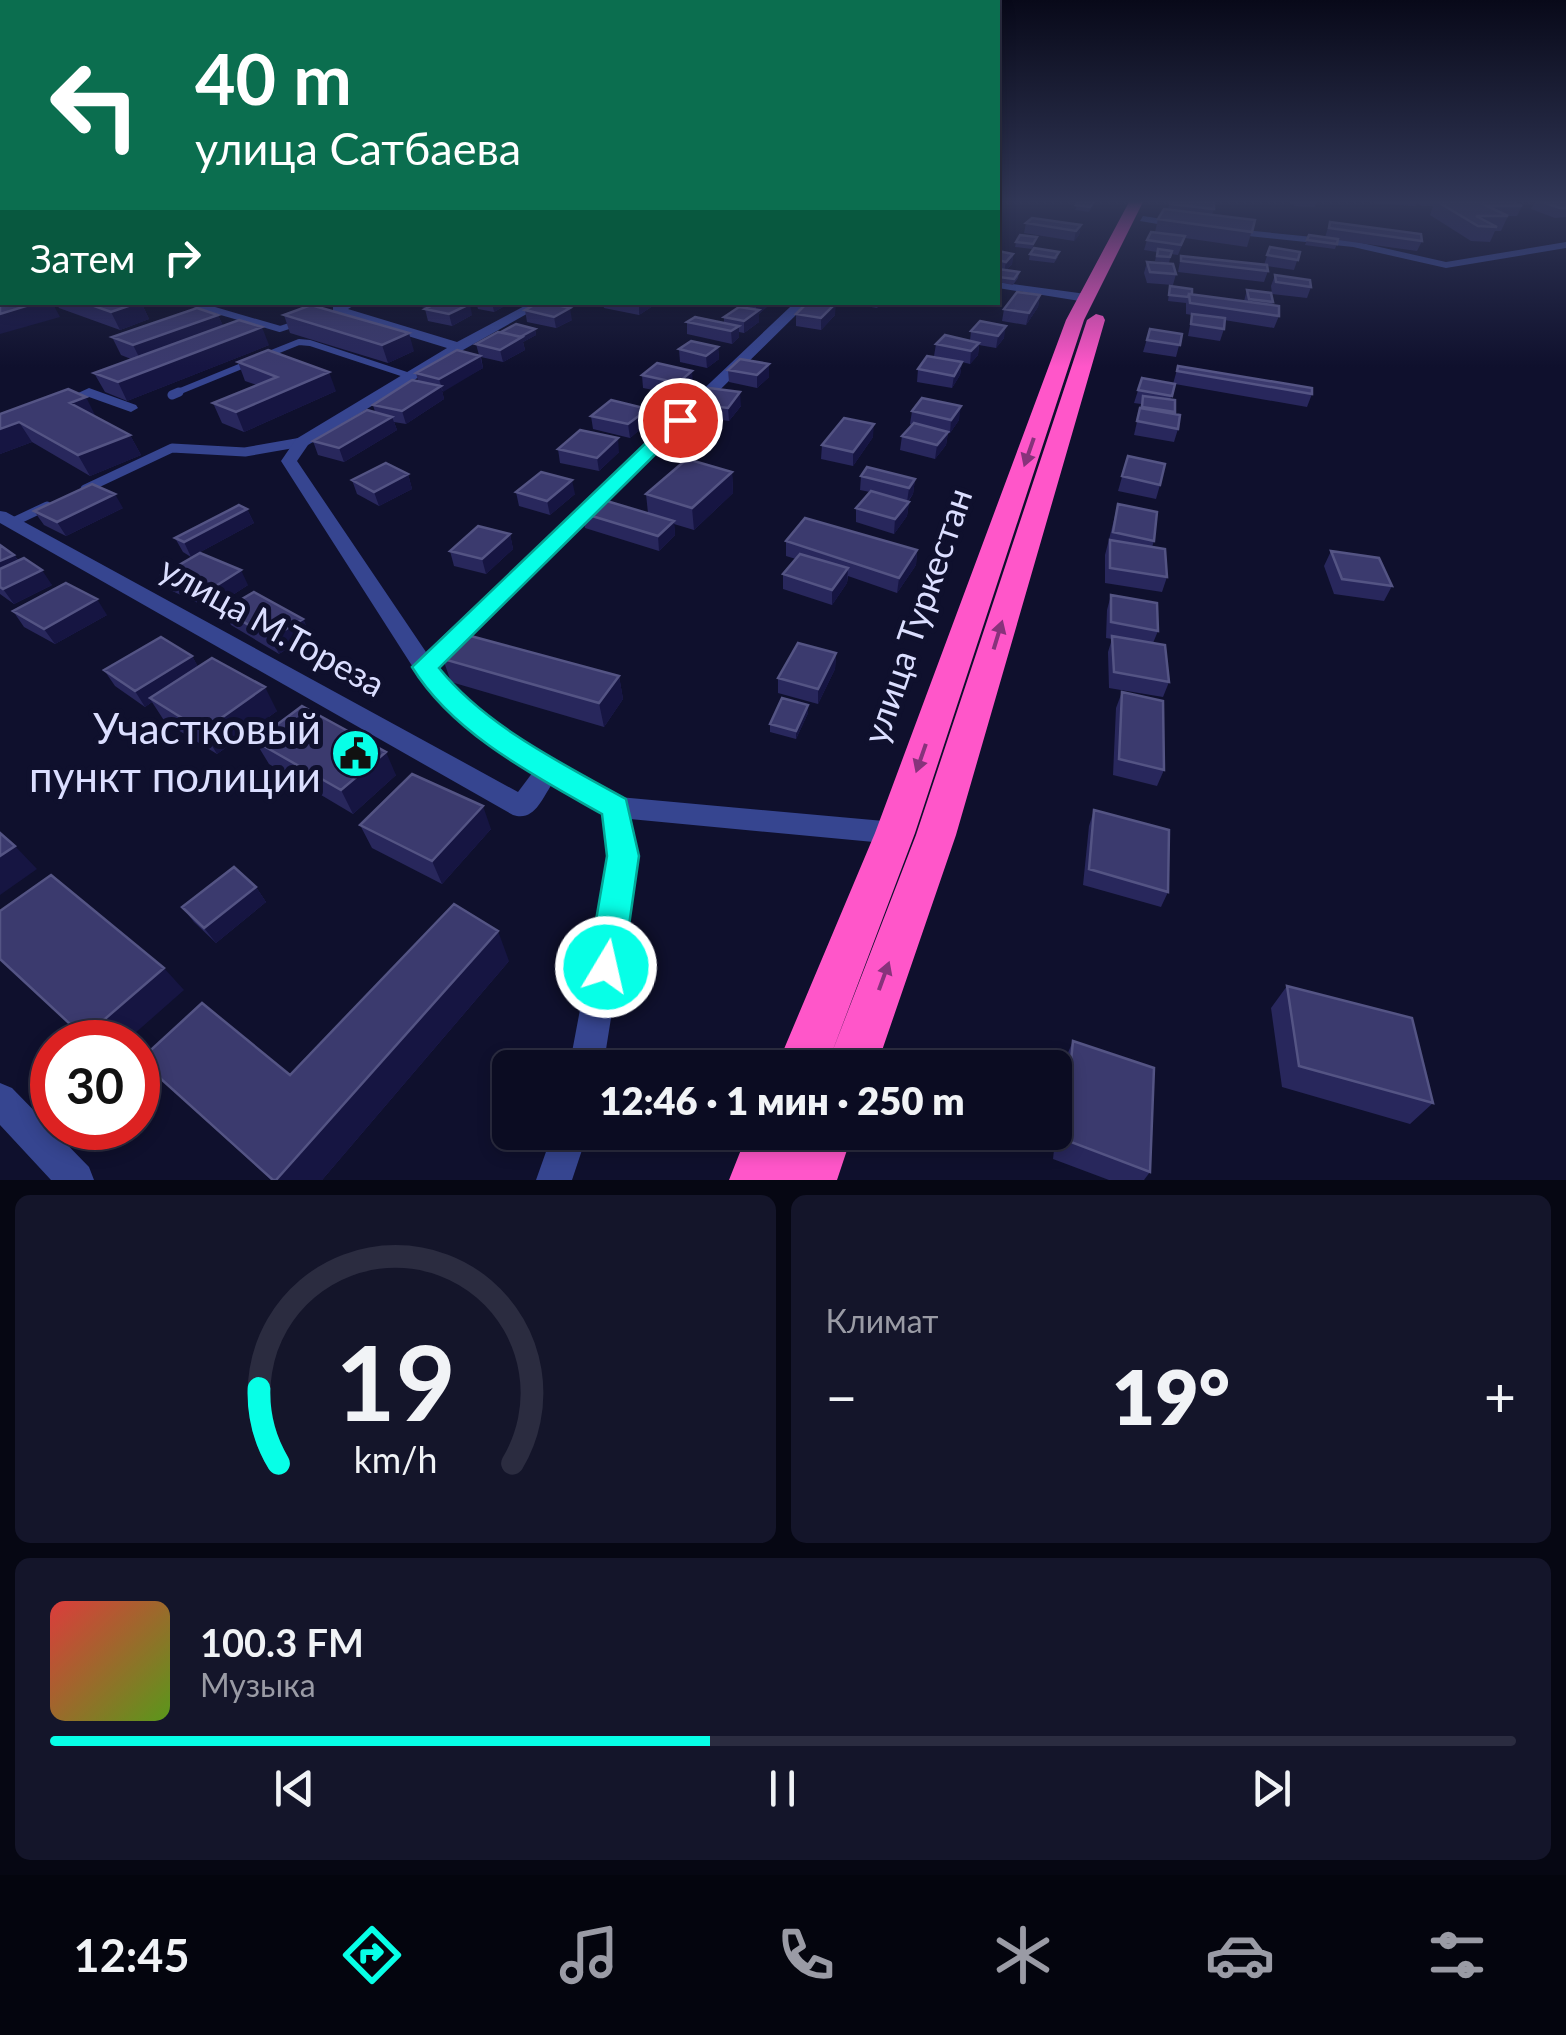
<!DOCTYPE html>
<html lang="ru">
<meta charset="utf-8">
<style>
:root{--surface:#0b0c22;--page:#14152a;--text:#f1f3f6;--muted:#9a9ba5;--line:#2b2c40;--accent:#07ffe7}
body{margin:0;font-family:Lato,sans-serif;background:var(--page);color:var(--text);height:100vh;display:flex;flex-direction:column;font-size:38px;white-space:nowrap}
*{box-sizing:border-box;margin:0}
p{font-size:32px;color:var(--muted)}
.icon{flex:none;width:55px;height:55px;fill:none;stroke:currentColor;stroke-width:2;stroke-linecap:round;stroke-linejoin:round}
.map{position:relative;height:1180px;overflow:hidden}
.drawer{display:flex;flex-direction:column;gap:15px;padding:15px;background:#060713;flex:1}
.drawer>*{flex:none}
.banner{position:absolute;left:0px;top:0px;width:1000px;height:305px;box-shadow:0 5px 15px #0003,0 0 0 2px var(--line);background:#0b6e4f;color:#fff;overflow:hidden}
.speed{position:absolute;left:30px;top:1020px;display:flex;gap:20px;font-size:50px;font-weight:700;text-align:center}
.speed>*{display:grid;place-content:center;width:130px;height:130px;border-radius:50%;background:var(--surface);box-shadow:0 5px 15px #0003,0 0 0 2px var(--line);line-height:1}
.speed .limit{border:15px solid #d22;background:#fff;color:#111}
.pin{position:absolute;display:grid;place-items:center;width:85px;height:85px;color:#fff;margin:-42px;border:5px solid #fff;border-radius:50%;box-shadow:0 2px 10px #0007}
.me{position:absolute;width:110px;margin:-55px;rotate:9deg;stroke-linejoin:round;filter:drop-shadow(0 0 8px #0008)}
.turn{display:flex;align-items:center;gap:35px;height:210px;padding:0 30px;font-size:45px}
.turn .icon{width:130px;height:130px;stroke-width:2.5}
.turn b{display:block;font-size:70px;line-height:85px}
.then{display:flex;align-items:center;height:95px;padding:0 30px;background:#0003;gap:20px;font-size:38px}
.big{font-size:75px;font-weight:800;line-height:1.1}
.drawer .card{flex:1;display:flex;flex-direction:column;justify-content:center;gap:15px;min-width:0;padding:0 35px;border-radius:15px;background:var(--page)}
.drawer .dial{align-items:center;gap:0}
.dial svg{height:260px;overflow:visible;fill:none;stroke:var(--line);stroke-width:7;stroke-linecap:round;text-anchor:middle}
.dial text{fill:var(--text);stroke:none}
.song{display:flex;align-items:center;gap:30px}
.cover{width:120px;height:120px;border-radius:15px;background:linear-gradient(135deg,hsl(0 70% 55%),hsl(90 70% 35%))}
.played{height:10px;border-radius:5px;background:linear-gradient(90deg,var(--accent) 45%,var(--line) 45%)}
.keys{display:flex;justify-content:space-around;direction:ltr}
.heat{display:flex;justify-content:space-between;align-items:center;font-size:55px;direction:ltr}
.drawer .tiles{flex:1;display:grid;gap:15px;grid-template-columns:1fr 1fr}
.card:last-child{grid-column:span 2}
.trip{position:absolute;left:492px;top:1050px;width:580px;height:100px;border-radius:15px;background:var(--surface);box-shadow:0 5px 15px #0003,0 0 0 2px var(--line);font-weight:800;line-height:100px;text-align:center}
.tab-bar{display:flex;height:160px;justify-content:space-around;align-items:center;background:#04050e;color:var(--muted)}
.tab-bar .icon{width:70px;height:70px}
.tab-bar .selected{color:var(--accent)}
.tab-bar b{font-size:45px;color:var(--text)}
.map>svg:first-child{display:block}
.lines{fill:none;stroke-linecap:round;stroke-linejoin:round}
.lane-far1{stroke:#364590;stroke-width:6}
.lane{stroke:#364590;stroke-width:9}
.street{fill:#364590;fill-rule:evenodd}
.highway{fill:#ff56c9;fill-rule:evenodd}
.wall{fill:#28275c}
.shaded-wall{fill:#161542}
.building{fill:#3b3a6e;stroke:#545484;stroke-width:2.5}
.oneway{fill:#87337b}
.route{fill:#07ffe7;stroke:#05a696;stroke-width:2.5}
.labels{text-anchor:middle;stroke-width:10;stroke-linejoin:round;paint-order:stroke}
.street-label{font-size:35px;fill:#dbdeff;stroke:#0f102d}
.near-poi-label{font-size:42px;fill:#dbdeff;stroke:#0f102d;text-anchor:end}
</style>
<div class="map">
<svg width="1566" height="1180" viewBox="0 0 1566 1180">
<rect width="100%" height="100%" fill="#0f102d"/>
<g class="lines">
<path class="lane-far1" d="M187 302 280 329 298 323
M264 356 299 342 310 343 410 376
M173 394 249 363"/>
<path class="lane" d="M172 395 179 392
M85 489 172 448 245 452 302 442
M11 523 47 506"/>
<path class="street" d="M1143 216 1181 222 1186 225 1181 228 1140 221Z
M1224 228 1353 241 1446 262 1566 242V248L1446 268 1353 247 1220 233Z
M998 282 1086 294 1092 298 1086 302 998 288Z
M343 302H360L348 309 457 342 532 302H548L463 350 308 445 297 461 426 652 790 307 799 302H815L798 313 437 668 460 696 557 763 619 797 895 822 904 825 908 833 904 841 895 844 630 819 637 856 603 1068H569L609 856 603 813 552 784C542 799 534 822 513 815L0 523V511L6 512 518 792 533 772 444 708 416 672 281 461 296 439 447 348 333 313V307Z
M89 388 136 405 138 408 131 412 89 397 57 410 50 406Z
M0 1083 12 1088 89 1167 94 1180H51L0 1125Z
M553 1132H588L572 1180H536Z"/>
<path class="highway" d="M1129 202H1143L1084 320 915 833 831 1055 916 835 1087 320 1096 314 1103 316 1105 320 956 835 876 1068H776L875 833 1066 320Z
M748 1132H853L837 1180H729Z"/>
</g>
<path class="wall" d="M1074 202H1094L1089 212 1075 210 1078 203Z
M1170 202 1214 209 1212 215 1255 220 1247 247 1185 238 1178 255 1171 254 1169 263 1155 261 1157 252 1144 250 1147 240 1155 232 1158 219 1168 209Z
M1292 202H1317L1315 207 1294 206Z
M1374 202H1512L1522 206 1517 216H1506H1508L1501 231H1495L1490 242 1471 241 1430 215 1433 206H1422L1417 203 1416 206 1377 204Z
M1535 202H1566V217L1555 218 1531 209Z
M1330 222 1422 241 1417 251 1338 240 1335 249 1305 245 1309 235 1325 237Z
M1026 223 1081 225 1079 235 1074 241 1024 233Z
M1037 237 1032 249 1015 247 1016 242Z
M1270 247 1300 252 1294 270 1267 266 1268 271 1264 282 1178 272 1181 256 1264 265Z
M998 251 1013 254 1012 264 1006 270 1019 272 1018 278 1013 285 998 282Z
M1030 254 1058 257 1054 263 1029 260Z
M1147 262 1176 274 1173 285 1147 283 1144 273Z
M1275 275 1311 287 1307 298 1272 294 1271 286Z
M1170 286 1192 294 1244 301 1247 290 1273 302 1272 305 1279 316 1274 328 1224 320V329L1220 341 1188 336 1192 315 1186 314V303L1168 301Z
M1040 295 1038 307 1026 325 1002 321 1004 309Z
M56 302H141L149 319 120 330 59 308Z
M406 302H435L425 308Z
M476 302H512L494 312 478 309Z
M603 302H656V304L639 315 604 308Z
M737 302H770V304L759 314V322L744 333 739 332V337L732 344 687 334V322L724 323V317L737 308Z
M844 302H882L877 308Z
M425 309 472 315 452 326 428 321Z
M525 310 572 320 556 328 527 322Z
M796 314 835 315 821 330 796 326Z
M218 315 223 326 269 345 127 401 105 392 94 373 131 359 121 355 112 337Z
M284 315 414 351 388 363 290 333Z
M535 329 536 335 523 342 525 350 503 362 481 357 483 368 442 391 444 399 406 424 394 422 397 430 344 462 318 455 313 441 375 412 373 405 418 381 416 373 479 355 476 344Z
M1150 329 1182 334 1176 357 1143 352Z
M971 331 1004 338 996 348 979 345 978 355 970 364 962 362 960 375 952 388 917 382 918 369 960 362 934 356 936 344 970 341Z
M718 347 719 359 707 368 680 362 679 349Z
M238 362 336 391 244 432 222 423 213 403 257 385 245 381Z
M769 364V377L757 388 729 382 728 370Z
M1178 366 1312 394 1307 407 1175 384 1170 400 1175 412 1178 429 1174 442 1134 435 1141 404 1134 403 1142 378 1173 384Z
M642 375 693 383 679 395 643 388Z
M695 404 741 406 729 421 700 417 714 434 696 450 667 442 666 429 696 417Z
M912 411 959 420 950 433H948L946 445 935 459 900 450 902 436 912 425 910 424Z
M0 414 96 417 130 435 141 455 90 476 32 442 0 454Z
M591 416 649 422 630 438 593 429Z
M873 437 853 466 821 459 822 445Z
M558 449 619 452 599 471 560 463Z
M1128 456 1160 485 1156 499 1118 491Z
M732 472 733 493 694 530 674 524 675 535 659 551 585 528 582 513H648L646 494Z
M408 474 412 489 379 506 357 494 352 480Z
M861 476 915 479 913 494 908 502H909L907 516 894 534 856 522V508L870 492 860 490Z
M516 492 575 494 550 515 519 506Z
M1118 504 1154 541 1152 547 1167 577 1162 592 1105 583V555Z
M123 508 66 536 44 525 34 511Z
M247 509 254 523 191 557 183 552 175 538Z
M510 534 513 549 486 574 454 566 450 551Z
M786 541 917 550 916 565 897 593 848 576 847 583 832 605 783 589V574L796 559 786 556Z
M0 545 14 555 19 561 52 585 14 604 0 594Z
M1331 551 1392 586 1384 601 1334 594 1324 566Z
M162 575 248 585 211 609 170 590Z
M1111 595 1158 631 1153 643 1169 682 1163 697 1109 688 1108 652 1112 639 1106 638 1107 610Z
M223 610 303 619 310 634 279 654 231 625Z
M13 611 107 615 55 644 24 627Z
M836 653 835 669 818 704 778 693V678Z
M192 656 198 667 277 711 217 754 165 722 152 702 145 707 115 686 104 670Z
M443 659 619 676 623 699 604 727 451 682Z
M1122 692 1164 770 1157 786 1113 775 1116 708Z
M808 713 796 739 770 732V724Z
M255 741 396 775 353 814 269 764Z
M1094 810 1168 892 1161 907 1083 885 1089 826Z
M360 825 491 829 442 884 372 848Z
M256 887 266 902 216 943 194 922 182 907Z
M509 961 322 1180H271L140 1060 290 1075Z
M1287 986 1433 1103 1410 1124 1282 1087 1271 1008Z
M1073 1041 1150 1172 1144 1180H1109L1053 1159 1064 1062Z"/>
<path class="shaded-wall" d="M1081 225 1079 235 1074 241 1076 231Z
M1013 254 1012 264 1004 272 1006 262Z
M1040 295 1038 307 1026 325 1029 313Z
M39 302H52L60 317 0 334V314Z
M141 302 149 319 120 330 111 312Z
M492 302H512L494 312Z
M639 302H656V304L639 315Z
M758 302H770V304L759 314V322L744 333V321L756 312V304Z
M836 303 835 315 821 330V318Z
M470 304 472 315 452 326 449 314Z
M570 308 572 320 556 328 554 317Z
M218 315 226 332 142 363 133 345Z
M739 326V337L732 344 731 331Z
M1006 326 1004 338 996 348 998 336Z
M262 327 269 345 127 401 118 382Z
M535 329 536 335 523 342 525 350 503 362 500 350Z
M409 333 414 351 388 363 382 345Z
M979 343 978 355 970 364 971 351Z
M718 347 719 359 707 368 706 356Z
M480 356 483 368 443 392 439 379Z
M962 362 960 375 952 388 954 376Z
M769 364V377L757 388V375Z
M692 371 693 383 679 395 678 383Z
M329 372 336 391 244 432 236 412Z
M441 386 444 399 406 424 402 411Z
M740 392 741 406 729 421 728 408Z
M86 397 96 417 70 403Z
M961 406 959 420 950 433 951 420Z
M648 409 649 422 630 438 628 424Z
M392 417 397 430 344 462 339 448Z
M713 421 714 434 696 450 695 436Z
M19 422 32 442 0 454V429Z
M874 424 873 437 853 466V452Z
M948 432 946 445 935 459 937 445Z
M130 435 141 455 90 476 78 455Z
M618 438 619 452 599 471 597 458Z
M732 472 733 493 694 530 692 508Z
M408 474 412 489 379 506 374 492Z
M915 479 913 494 907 502 909 488Z
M572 480 575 494 550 515 547 501Z
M115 494 123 508 66 536 57 522Z
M909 502 907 516 894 534 895 519Z
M247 509 254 523 191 557 184 542Z
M674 521 675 535 659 551 658 536Z
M510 534 513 549 486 574 482 559Z
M917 550 916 565 897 593 899 578Z
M14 555 25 570 0 581V561Z
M848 568 847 583 832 605V590Z
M42 570 52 585 14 604 3 589Z
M241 570 248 585 211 609 203 594Z
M97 599 107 615 55 644 44 629Z
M303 619 310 634 279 654 271 638Z
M836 653 835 669 818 704V689Z
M192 656 201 672 150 698 152 702 145 707 135 691Z
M619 676 623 699 604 727 599 703Z
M265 687 277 711 217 754 203 731Z
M808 705V713L796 739V731Z
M386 752 396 775 353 814 341 790Z
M483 806 491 829 442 884 432 861Z
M15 846 37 869 0 895V856Z
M256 887 266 902 216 943 204 928Z
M498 931 509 961 322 1180H276Z
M164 968 184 990 125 1042H90L84 1037Z"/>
<path class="building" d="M1079 202H1094L1090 207 1076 205Z
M1170 202H1214V209L1170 204Z
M1438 202H1479L1508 216H1476L1497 227 1478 226Z
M1479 202H1512L1522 206H1487Z
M1542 202H1566V208H1560Z
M1164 209 1255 220 1252 232 1158 219Z
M1032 218 1081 225 1076 231 1026 223Z
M1330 222 1421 234 1422 241 1329 228Z
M1151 232 1185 236 1181 245 1147 240Z
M1020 235 1037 237 1033 244 1016 242Z
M1309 235 1338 239 1337 244 1307 240Z
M1270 247 1300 252 1298 260 1267 255Z
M1034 248 1059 252 1055 258 1030 254Z
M1158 249 1172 251 1170 257 1157 256Z
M998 251 1013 254 1006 262 998 260Z
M1181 256 1267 265 1268 271 1181 261Z
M1147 262 1173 264 1176 274 1150 272Z
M998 269 1019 272 1014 279 998 277Z
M1275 275 1310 280 1311 287 1276 282Z
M1170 286 1192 289V294H1189L1188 297 1169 295Z
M1247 290 1271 293 1273 302 1249 299Z
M1017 292 1040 295 1029 313 1004 309Z
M1189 294 1279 306V316L1190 303Z
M2 301V302H39L0 314V302Z
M83 302H140L111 312Z
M439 302H464L470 304 449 314 425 309Z
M540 302H544L570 308 554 317 525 310Z
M808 302H831L836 303 821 318 796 314Z
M311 305 409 333 382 345 284 315Z
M739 307 759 310 744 321 724 317Z
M197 308 218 315 133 345 112 337Z
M1192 314 1225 318 1224 329 1191 324Z
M695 317 739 326 731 331 687 322Z
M239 320 262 327 118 382 94 373Z
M980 321 1006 326 998 336 971 331Z
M516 324 535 329 520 337 501 332Z
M1150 329 1182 334 1180 345 1147 340Z
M498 332 522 337 500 350 476 344Z
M945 335 979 343 971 351 936 344Z
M691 341 718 347 706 356 679 349Z
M268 350 329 372 236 412 213 403 277 377 238 362Z
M457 350 480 356 439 379 416 373Z
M927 356 962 362 954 376 918 369Z
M740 359 769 364 757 375 728 370Z
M657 363 692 371 678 383 642 375Z
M1178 366 1312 388V394L1177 371Z
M1142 378 1175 384 1172 396 1138 390Z
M412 380 441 386 402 411 373 405Z
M709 388 740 392 728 408 695 404Z
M68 389 86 397 70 403 130 435 78 455 19 422 0 429V414Z
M1143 396 1175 400V412L1142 407Z
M922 398 961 406 951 420 912 411Z
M611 400 648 409 628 424 591 416Z
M1140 408 1180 415 1178 429 1137 421Z
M367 410 392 417 339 448 313 441Z
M684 414 713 421 695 436 666 429Z
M844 418 874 424 853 452 822 445Z
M914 423 948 432 937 445 902 436Z
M580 430 618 438 597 458 558 449Z
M1128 456 1165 464 1160 485 1122 476Z
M687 459 732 472 692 508 646 494Z
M386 463 408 474 374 492 352 480Z
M867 467 915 479 909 488 861 476Z
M541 472 572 480 547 501 516 492Z
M92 484 115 494 57 522 34 511Z
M871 491 909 502 895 519 856 508Z
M600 499 674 521 658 536 582 513Z
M1118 504 1157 512 1154 541 1113 532Z
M239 505 247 509 184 542 175 538Z
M805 518 917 550 899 578 786 541Z
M478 526 510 534 482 559 450 551Z
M1110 540 1165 549 1167 577 1110 568Z
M0 545 14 555 0 561Z
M1331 551 1379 558 1392 586 1342 579Z
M200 553 241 570 203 594 162 575Z
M800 554 848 568 832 590 783 574Z
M24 558 42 570 3 589 0 587V569Z
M66 583 97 599 44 629 13 611Z
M254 592 303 619 271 638 223 610Z
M1111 595 1157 603 1158 631 1111 622Z
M467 635 619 676 599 703 443 659Z
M1112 636 1165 645 1169 682 1114 672Z
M161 637 192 656 135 691 104 670Z
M798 643 836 653 818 689 778 678Z
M212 658 265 687 203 731 150 698Z
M1122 692 1163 701 1164 770 1119 759Z
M782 698 808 705 796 731 770 724Z
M302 706 386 752 341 790 255 741Z
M412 774 483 806 432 861 360 825Z
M1094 810 1169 830 1168 892 1089 869Z
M0 833 15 846 0 856Z
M234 867 256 887 204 928 182 907Z
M51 875 164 968 84 1037 0 959V911Z
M454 904 498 931 276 1180H273L140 1060 202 1003 290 1075Z
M1287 986 1412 1018 1433 1103 1299 1066Z
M1073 1041 1154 1068 1150 1172 1063 1139Z"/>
<defs><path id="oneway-solid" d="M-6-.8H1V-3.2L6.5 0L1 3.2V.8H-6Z" transform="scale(2.5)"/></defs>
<g class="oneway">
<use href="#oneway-solid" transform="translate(1029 452) rotate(109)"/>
<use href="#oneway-solid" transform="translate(998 635) rotate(-73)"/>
<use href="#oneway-solid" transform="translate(921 758) rotate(109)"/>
<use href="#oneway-solid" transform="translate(884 976) rotate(-70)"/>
</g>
<linearGradient id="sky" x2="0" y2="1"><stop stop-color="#080919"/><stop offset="0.55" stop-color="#313757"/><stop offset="1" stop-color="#313757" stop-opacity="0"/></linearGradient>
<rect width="1566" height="367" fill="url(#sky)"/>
<path class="route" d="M680 415 686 416V424L439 668C486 726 561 763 626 799L639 856 623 967 618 979 606 984 593 979 588 967 607 856 602 814C535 776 453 734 412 667L674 416Z"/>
<defs>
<symbol id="civic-disc" viewBox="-11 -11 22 22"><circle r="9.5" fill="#07ffe7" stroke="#0f102d"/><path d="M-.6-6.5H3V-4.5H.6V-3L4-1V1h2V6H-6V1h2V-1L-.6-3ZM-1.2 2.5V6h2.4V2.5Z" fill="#111"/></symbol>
</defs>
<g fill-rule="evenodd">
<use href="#civic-disc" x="328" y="726" width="55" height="55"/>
</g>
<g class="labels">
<g class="street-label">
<text transform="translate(918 616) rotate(-71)" y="12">улица Туркестан</text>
<text transform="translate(272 627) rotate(29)" y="12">улица М.Тореза</text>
</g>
<g class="near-poi-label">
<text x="321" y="744">Участковый<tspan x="321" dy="48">пункт полиции</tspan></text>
</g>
</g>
</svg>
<div class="speed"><div class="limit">30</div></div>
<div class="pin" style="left:680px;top:420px;background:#d93025"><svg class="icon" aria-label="arrive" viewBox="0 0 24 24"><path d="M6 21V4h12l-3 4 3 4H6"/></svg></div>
<svg class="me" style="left:606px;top:967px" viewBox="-20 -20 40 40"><circle r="17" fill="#07ffe7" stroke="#fff" stroke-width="3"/><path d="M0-11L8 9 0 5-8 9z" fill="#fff"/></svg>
<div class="trip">12:46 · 1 мин · 250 m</div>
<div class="banner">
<div class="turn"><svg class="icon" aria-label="left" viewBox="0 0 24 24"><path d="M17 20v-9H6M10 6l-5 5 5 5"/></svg><div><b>40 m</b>улица Сатбаева</div></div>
<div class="then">Затем<svg class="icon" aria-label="right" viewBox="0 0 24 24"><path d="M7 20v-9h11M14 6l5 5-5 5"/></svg></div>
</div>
</div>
<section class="drawer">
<div class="tiles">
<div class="card dial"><svg viewBox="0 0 100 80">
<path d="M14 69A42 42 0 1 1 86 69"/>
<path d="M14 69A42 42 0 0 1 8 46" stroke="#07ffe7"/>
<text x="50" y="56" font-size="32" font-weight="700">19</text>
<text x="50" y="72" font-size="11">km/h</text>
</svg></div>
<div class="card"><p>Климат</p>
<div class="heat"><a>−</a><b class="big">19°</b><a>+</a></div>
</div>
<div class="card">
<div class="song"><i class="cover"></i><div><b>100.3 FM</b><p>Музыка</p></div></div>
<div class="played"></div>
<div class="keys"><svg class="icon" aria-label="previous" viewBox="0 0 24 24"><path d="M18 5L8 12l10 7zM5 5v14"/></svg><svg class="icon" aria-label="pause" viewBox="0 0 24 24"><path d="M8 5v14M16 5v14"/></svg><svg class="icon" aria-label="next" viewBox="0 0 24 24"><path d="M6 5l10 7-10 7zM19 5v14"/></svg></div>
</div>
</div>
</section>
<nav class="tab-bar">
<b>12:45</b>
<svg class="icon selected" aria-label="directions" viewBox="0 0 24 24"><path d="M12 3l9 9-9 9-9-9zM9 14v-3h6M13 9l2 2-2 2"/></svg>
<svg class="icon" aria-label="music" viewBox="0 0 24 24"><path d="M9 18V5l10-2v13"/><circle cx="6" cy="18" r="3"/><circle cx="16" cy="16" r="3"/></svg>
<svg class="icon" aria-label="phone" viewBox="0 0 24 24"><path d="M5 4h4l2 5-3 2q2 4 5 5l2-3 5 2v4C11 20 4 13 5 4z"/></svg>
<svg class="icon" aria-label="climate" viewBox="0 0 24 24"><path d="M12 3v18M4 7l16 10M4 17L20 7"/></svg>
<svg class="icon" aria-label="car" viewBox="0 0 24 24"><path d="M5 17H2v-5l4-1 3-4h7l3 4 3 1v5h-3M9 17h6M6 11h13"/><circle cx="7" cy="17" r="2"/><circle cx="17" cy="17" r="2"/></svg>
<svg class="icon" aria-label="filters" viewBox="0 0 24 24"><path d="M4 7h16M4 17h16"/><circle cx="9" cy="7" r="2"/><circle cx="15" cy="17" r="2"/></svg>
</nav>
